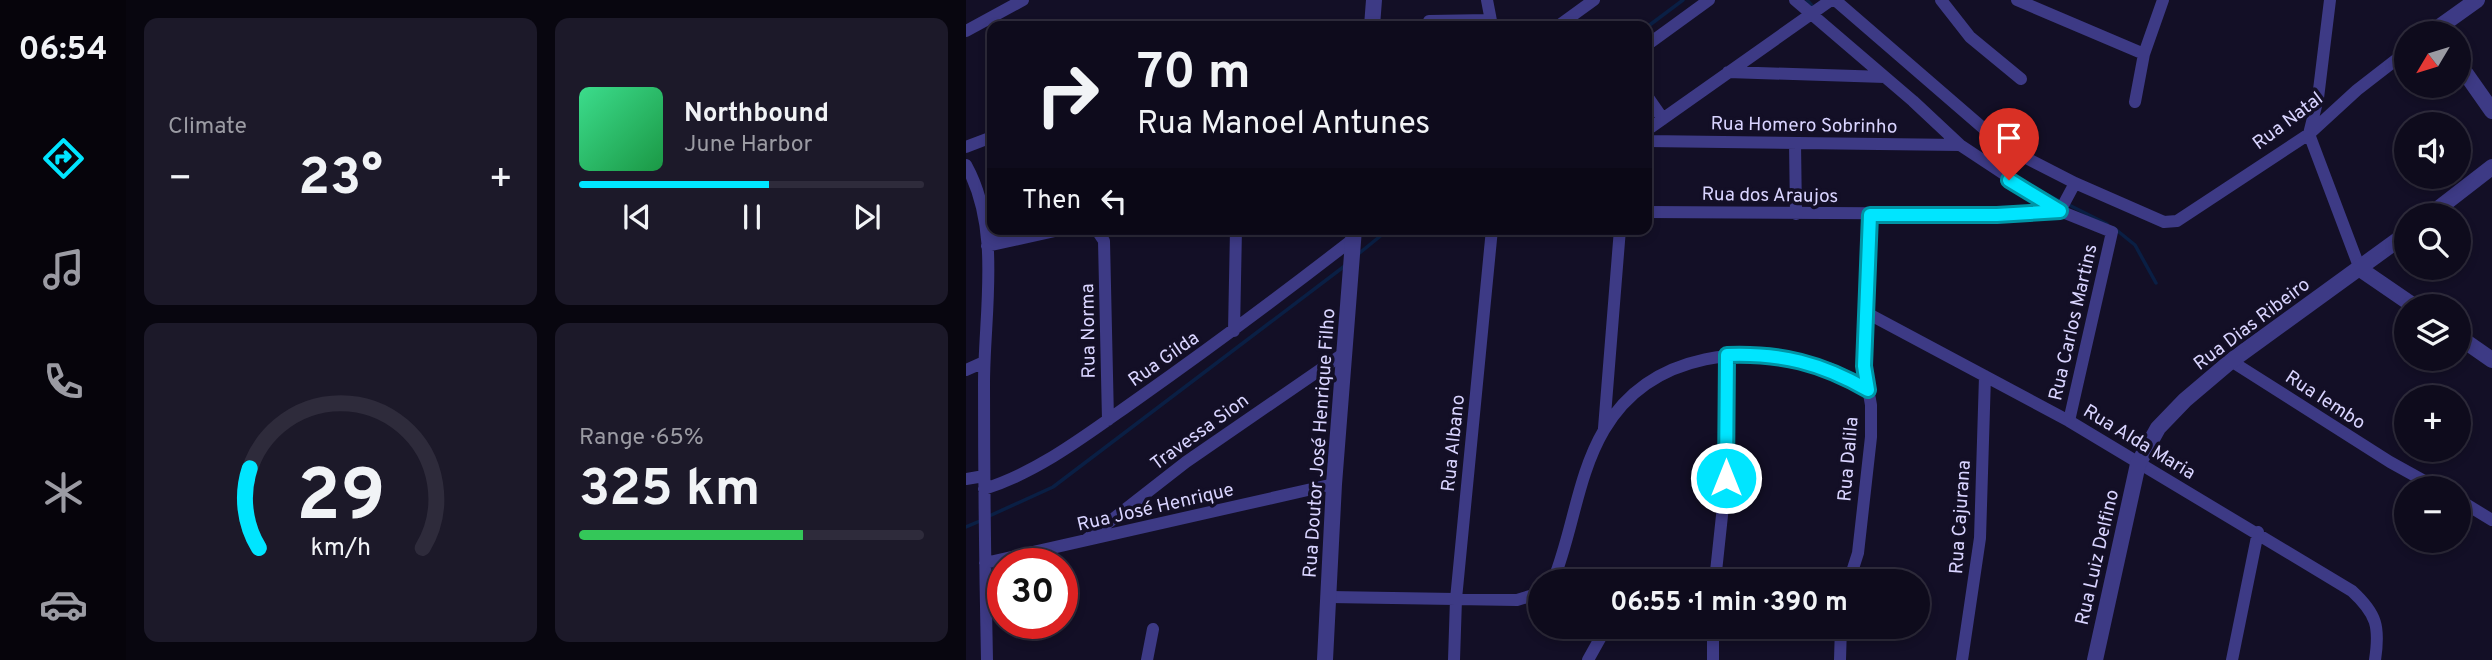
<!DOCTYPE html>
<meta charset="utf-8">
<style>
:root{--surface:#0e0b1c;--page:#1c1929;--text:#f1f3f6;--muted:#9b9ba3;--line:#2e2b3b;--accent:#00e5ff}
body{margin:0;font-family:Overpass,sans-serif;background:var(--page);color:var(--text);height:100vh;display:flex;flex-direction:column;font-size:26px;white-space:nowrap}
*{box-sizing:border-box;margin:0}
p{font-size:23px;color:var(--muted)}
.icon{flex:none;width:38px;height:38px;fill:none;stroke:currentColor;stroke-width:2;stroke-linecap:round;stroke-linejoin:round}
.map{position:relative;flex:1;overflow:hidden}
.panel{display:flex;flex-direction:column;gap:18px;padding:18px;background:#08060f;width:840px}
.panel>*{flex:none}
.banner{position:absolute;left:21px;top:21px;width:665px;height:214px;border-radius:14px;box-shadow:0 4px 10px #0003,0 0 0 2px var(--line);background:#0e0b1c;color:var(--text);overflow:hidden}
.needle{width:46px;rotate:232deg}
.controls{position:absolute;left:1428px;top:21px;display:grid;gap:14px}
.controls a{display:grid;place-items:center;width:77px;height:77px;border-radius:50%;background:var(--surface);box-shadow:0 4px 10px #0003,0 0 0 2px var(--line);font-size:35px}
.speed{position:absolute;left:21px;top:548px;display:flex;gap:14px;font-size:35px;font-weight:700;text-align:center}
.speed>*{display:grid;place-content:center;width:91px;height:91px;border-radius:50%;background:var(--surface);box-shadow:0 4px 10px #0003,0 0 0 2px var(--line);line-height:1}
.speed .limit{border:10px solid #d22;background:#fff;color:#111}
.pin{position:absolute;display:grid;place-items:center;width:60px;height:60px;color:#fff;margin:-72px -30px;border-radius:50% 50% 50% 0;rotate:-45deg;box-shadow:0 0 7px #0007}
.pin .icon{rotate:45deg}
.me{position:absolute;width:77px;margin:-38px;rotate:0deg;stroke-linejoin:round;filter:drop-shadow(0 0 5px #0008)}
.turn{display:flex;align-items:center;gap:24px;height:147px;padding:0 35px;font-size:32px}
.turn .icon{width:91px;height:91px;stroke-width:2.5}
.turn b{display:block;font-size:49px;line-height:60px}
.then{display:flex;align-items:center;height:66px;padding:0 35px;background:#0003;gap:14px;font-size:26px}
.big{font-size:52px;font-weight:700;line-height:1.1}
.panel .widget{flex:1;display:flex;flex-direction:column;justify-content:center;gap:10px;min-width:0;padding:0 24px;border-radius:14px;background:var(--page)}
.panel .dial{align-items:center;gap:0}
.dial svg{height:182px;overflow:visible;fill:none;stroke:var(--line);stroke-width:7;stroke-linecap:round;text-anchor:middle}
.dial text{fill:var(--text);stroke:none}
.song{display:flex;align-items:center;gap:21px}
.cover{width:84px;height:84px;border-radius:10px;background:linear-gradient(135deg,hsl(150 70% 55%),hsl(140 70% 35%))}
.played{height:7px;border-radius:4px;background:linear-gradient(90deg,var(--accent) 55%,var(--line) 55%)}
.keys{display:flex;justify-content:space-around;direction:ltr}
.heat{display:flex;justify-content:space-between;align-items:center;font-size:38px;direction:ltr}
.charge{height:10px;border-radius:5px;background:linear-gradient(90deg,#34c759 65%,var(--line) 0)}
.panel .tiles{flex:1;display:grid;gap:18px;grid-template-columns:repeat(2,1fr)}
.trip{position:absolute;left:562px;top:569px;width:402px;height:70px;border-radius:35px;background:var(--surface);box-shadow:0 4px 10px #0003,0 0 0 2px var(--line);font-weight:700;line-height:70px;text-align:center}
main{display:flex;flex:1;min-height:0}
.menu{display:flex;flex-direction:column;width:126px;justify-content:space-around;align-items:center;background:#06040b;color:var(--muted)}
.menu .icon{width:49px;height:49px}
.menu .selected{color:var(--accent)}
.menu b{font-size:32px;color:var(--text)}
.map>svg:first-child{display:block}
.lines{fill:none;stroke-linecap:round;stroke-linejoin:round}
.stream{stroke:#0a1f44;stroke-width:3.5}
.minor{stroke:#3d3a85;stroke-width:12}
.tertiary{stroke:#3d3a85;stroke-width:16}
.route-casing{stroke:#0095a6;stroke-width:18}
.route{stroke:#00e5ff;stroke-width:12}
.labels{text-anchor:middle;stroke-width:7;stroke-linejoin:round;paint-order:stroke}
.street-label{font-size:19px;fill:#d9d4ff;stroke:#130f26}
</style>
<main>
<nav class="menu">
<b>06:54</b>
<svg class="icon selected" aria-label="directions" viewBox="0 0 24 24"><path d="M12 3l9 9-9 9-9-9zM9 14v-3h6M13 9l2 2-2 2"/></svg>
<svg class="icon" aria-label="music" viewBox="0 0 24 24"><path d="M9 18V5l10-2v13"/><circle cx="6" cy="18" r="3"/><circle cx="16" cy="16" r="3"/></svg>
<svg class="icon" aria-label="phone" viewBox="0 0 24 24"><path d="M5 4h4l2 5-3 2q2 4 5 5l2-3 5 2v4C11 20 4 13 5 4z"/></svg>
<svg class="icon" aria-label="climate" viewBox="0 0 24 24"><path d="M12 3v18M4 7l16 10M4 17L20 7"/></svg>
<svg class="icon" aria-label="car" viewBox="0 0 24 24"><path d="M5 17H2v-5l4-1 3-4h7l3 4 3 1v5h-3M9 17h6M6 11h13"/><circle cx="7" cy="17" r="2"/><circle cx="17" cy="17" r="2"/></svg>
</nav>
<section class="panel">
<div class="tiles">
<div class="widget"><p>Climate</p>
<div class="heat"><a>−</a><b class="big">23°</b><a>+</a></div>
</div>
<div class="widget">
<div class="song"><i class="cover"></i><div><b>Northbound</b><p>June Harbor</p></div></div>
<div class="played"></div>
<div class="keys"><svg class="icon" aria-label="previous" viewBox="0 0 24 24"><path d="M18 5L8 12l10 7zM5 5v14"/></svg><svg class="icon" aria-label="pause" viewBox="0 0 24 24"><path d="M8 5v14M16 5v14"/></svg><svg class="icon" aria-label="next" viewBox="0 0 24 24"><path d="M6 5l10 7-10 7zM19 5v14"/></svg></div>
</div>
<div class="widget dial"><svg viewBox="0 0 100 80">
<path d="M14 69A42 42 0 1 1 86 69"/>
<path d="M14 69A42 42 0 0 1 10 34" stroke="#00e5ff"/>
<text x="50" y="56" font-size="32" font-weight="700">29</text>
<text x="50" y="72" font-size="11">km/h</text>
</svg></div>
<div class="widget"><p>Range · 65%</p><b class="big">325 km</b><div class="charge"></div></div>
</div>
</section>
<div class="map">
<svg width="1526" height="660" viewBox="0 0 1526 660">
<rect width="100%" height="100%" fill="#130f26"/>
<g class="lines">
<path class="stream" d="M841 0 848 8
M681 27 717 0
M1076 192 1094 201
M1101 204 1141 224
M1148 228 1169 245 1190 283
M391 255 423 229
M21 517 87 487 380 265
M0 527 14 521"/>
<path class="minor" d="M521 0 526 26
M829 0 947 101 994 145 1094 211 1146 232 1103 421
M869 0 1039 147 1109 183 1198 222 1211 221 1343 134 1391 90 1440 52
M975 0 1004 37 1055 79
M1051 0 1178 54
M1364 0 1352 98 1343 134 1394 269
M463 21 523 20
M592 26 628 0
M0 31 57 0
M681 45 743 0
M762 72 919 77
M681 96 697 119
M1169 102 1178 54 1197 0
M681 130 865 0
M681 141 994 145
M829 143 830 214
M0 147 26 137
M0 165C36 230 18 312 18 384 18 476 19 568 21 660
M681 212 1048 214 1094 211 1109 183
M130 229 138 241 142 420
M22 237 39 229
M21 246 98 229
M899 312 1103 421 1386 591C1411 614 1414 627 1409 660
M268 331 270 229
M1265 361 1424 462 1471 488
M0 370 18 362
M638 428 654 229
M0 479 18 476
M18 489C73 472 123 433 170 400 244 348 315 295 386 240
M1493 500 1526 520
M120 540 220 462 377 354
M19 563 368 484
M587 581C607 532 611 476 638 430 685 350 785 342 865 369 878 374 890 383 902 390
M749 581 760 478 761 355
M883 581 892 553 905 437V405L898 366 904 215
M364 597 551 600 574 593
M181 660 187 629
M488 660 490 599 526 229
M622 660 641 626
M747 660V626
M874 660 875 626
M996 660 1014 538 1019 376
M1266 660 1292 532"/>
<path class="tertiary" d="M406 26 408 0
M1471 33 1469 30 1511 0
M1493 64 1526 111
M1464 215 1526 167
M1394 269 1448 306
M1493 337 1526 360
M359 660 368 484 388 229
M1129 660 1172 464 1192 428 1219 400 1265 361 1440 234"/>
</g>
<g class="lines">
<defs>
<path id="route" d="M760 478 761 355C815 353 855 363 902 390L898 366 904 215H1031L1094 211 1043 180"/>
</defs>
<use href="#route" class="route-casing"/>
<use href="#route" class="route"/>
</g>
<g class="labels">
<g class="street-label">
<text transform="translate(1321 120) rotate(-37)" y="7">Rua Natal</text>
<text transform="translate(838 124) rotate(1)" y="7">Rua Homero Sobrinho</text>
<text transform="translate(804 194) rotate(1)" y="7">Rua dos Araujos</text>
<text transform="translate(1106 322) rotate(-77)" y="7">Rua Carlos Martins</text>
<text transform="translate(1285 323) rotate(-37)" y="7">Rua Dias Ribeiro</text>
<text transform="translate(121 331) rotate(-91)" y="7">Rua Norma</text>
<text transform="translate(197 358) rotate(-35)" y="7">Rua Gilda</text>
<text transform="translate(1360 399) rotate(33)" y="7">Rua Iembo</text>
<text transform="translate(233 431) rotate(-36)" y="7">Travessa Sion</text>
<text transform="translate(1174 441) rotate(31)" y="7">Rua Alda Maria</text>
<text transform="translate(352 443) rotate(-86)" y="7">Rua Doutor José Henrique Filho</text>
<text transform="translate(486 443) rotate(-84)" y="7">Rua Albano</text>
<text transform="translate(881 459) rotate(-85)" y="7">Rua Dalila</text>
<text transform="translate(189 506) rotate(-13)" y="7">Rua José Henrique</text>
<text transform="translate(993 517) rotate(-86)" y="7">Rua Cajurana</text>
<text transform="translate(1130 557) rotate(-77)" y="7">Rua Luiz Delfino</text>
</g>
</g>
</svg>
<div class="controls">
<a><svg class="needle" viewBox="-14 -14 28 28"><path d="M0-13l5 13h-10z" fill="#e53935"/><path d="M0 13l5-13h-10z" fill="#9b9ba3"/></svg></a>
<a><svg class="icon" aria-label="sound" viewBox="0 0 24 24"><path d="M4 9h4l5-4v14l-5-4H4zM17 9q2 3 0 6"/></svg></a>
<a><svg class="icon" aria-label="search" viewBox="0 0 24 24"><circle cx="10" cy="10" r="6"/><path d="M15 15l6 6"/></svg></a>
<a><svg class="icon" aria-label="layers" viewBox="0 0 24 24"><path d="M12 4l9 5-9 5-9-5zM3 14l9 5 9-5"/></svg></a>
<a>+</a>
<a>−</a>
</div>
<div class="speed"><div class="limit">30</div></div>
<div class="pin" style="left:1043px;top:180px;background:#d93025"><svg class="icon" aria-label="arrive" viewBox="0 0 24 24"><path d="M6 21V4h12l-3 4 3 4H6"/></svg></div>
<svg class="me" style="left:760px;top:478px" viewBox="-20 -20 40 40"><circle r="17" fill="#00e5ff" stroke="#fff" stroke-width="3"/><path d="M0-11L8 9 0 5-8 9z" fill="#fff"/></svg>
<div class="trip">06:55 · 1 min · 390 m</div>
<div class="banner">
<div class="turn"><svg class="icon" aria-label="right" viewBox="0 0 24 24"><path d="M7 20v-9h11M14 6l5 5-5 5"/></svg><div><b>70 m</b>Rua Manoel Antunes</div></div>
<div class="then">Then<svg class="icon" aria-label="left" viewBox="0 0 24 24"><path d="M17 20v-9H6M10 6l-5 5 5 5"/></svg></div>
</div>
</div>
</main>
